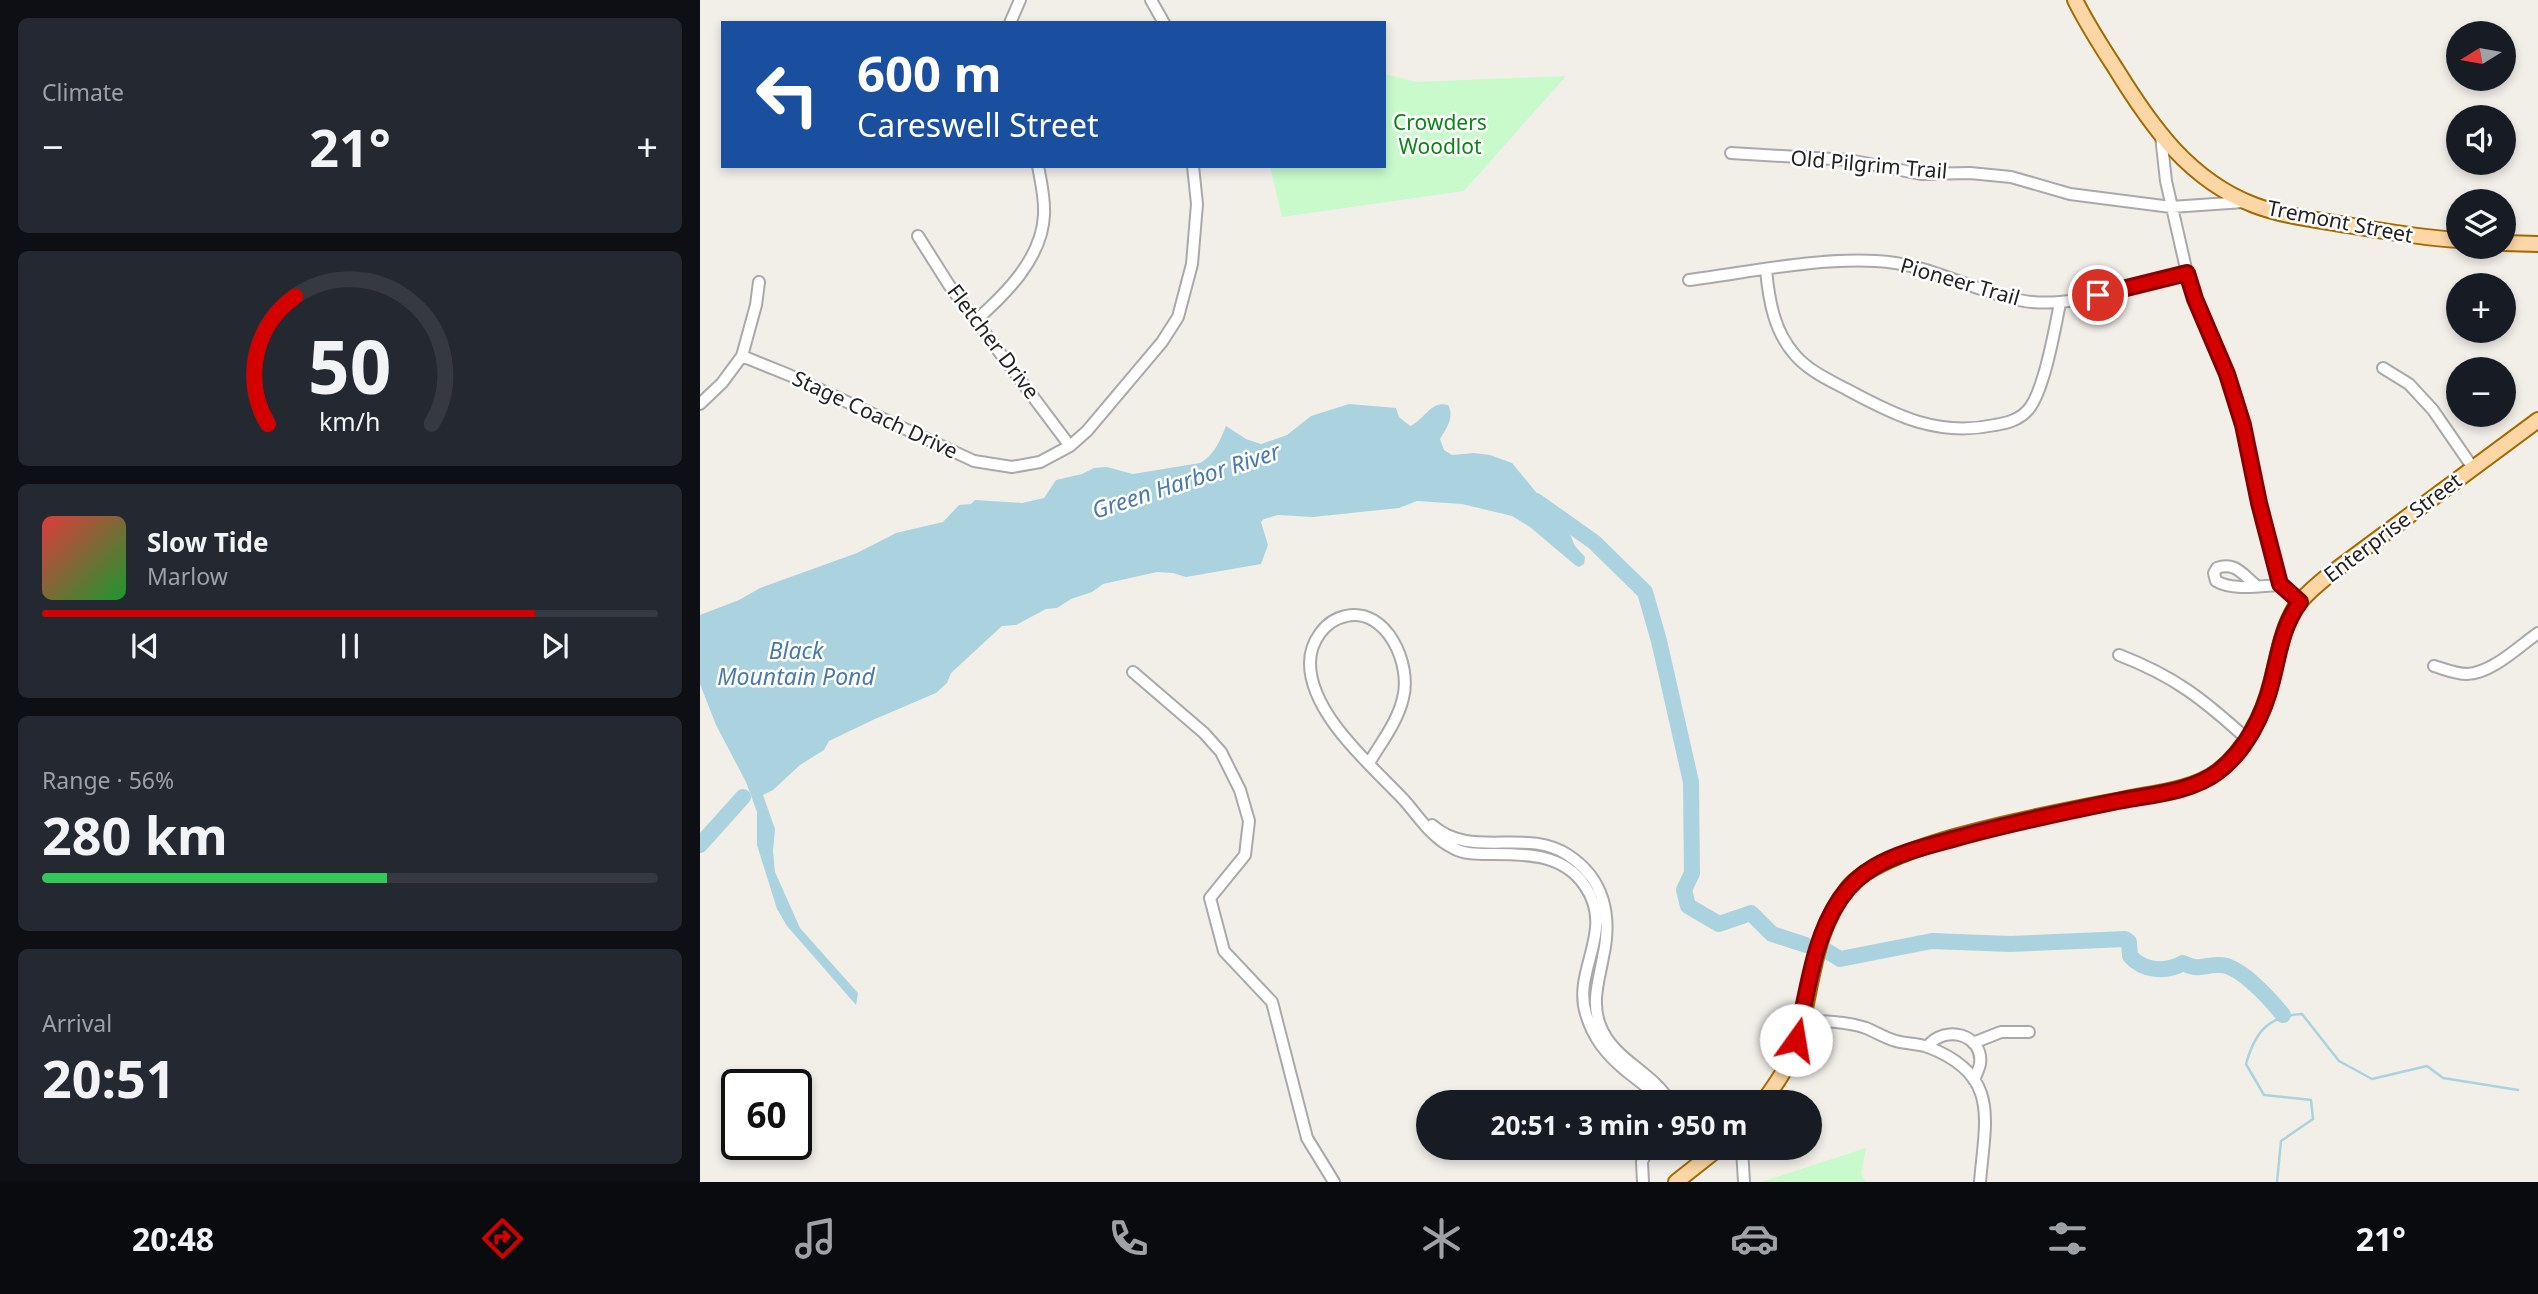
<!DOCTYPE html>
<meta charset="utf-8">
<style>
:root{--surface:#171b24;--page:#242831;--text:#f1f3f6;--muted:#9ea1a6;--line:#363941;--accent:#d40000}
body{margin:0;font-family:"Noto Sans",sans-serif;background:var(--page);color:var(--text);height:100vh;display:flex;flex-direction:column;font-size:26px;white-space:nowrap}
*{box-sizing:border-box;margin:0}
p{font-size:23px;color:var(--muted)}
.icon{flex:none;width:38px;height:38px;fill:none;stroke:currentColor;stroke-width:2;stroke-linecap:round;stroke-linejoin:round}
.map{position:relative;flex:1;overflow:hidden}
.panel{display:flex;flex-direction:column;gap:18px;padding:18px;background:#0d0f14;width:700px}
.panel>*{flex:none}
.guide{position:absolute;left:21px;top:21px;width:665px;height:147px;border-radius:0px;box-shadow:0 4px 10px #0003;background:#1a4fa0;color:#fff;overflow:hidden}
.needle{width:46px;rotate:259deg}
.tools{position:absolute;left:1746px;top:21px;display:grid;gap:14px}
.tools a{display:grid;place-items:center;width:70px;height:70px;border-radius:50%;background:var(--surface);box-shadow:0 4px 10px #0003;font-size:35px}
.speed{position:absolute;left:21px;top:1069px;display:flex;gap:14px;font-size:35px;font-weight:700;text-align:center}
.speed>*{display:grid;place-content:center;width:91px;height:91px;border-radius:50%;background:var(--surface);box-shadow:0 4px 10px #0003;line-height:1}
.speed .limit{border:4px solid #111;border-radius:10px;background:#fff;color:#111}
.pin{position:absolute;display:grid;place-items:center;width:60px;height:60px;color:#fff;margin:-30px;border:4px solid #fff;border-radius:50%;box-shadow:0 2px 7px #0007}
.me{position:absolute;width:77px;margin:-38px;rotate:13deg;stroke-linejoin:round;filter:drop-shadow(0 0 5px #0008)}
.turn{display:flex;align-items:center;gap:24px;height:147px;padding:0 21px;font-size:32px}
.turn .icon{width:91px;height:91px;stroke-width:2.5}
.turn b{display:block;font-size:49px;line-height:60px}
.big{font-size:52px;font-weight:700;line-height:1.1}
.panel .card{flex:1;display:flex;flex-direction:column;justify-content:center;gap:10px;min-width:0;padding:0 24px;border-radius:10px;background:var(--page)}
.panel .dial{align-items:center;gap:0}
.dial svg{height:182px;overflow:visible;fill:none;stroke:var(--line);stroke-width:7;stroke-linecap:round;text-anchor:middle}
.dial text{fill:var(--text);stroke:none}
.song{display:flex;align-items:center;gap:21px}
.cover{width:84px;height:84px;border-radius:10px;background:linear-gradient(135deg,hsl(0 70% 55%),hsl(130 70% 35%))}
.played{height:7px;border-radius:4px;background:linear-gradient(90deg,var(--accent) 80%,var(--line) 80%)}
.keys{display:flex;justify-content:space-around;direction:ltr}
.heat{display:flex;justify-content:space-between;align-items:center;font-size:38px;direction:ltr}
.charge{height:10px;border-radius:5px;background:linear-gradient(90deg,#34c759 56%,var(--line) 0)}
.trip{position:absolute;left:716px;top:1090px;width:406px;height:70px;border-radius:35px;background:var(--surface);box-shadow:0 4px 10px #0003;font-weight:700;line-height:70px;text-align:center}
.dock{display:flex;height:112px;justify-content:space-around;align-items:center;background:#090b0e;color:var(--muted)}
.dock .icon{width:49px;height:49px}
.dock .on{color:var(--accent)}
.dock b{font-size:32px;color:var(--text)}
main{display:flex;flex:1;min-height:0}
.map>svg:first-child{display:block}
.park{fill:#c8facc}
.water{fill:#aad3df}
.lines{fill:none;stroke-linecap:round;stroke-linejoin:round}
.stream{stroke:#aad3df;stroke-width:2.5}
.river{stroke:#aad3df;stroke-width:16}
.minor-casing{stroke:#a9a9a9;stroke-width:14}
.major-casing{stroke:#a06b00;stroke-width:18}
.minor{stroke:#fff;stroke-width:10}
.major{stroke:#fcd6a4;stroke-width:14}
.route-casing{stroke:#8a0000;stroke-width:18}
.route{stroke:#d40000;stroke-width:12}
.labels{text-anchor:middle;stroke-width:5;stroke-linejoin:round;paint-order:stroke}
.park-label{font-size:21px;fill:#0c8416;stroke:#fff}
.street-label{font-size:21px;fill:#222;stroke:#fff}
.water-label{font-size:23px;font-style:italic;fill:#4a7aab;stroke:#fff}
</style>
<main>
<section class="panel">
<div class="card"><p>Climate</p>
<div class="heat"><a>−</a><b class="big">21°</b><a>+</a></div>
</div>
<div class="card dial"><svg viewBox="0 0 100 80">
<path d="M14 69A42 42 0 1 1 86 69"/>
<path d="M14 69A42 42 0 0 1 26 13" stroke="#d40000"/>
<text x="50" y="56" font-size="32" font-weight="700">50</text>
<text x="50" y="72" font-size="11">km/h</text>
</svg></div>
<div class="card">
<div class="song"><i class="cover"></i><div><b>Slow Tide</b><p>Marlow</p></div></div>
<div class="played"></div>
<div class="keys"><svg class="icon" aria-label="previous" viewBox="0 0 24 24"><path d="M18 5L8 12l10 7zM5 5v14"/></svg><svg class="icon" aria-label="pause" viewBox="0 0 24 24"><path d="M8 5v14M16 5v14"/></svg><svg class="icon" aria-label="next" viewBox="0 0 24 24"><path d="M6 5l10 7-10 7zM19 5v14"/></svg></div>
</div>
<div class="card"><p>Range · 56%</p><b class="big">280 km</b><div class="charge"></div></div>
<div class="card"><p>Arrival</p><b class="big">20:51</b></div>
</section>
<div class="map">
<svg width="1838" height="1182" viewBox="0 0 1838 1182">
<rect width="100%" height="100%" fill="#f2efe9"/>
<path class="park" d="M684 74 717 82 866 76 764 191 582 217 570 166H684Z
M1166 1148 1161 1174 1166 1182H1061Z"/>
<path class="water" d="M649 404 696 408 699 417 710 426C725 420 730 400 748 405 755 417 746 429 740 439L744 450 752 455 774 453 790 455 812 463 869 532 875 546 885 557 884 564 879 567 875 565 830 527 812 516 762 504 717 501 699 508 613 517 578 515 564 519 561 522 568 545 561 564 486 577 473 573 457 572 403 584 392 592 371 599 357 608 346 609 316 625 302 626 251 673 247 683 236 693 175 719 129 741 124 750 100 765 73 790 63 795 75 829 73 851 75 872 100 928 158 993 156 1005 87 926 77 909 57 845V812L46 782 16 725 0 684V615L39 600 60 588 157 553 196 533 243 522 259 505 271 504 275 500 322 503 344 498 356 480 382 474 394 468 407 467 433 474 500 463C514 455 520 441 526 426L546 439 561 444 587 435 611 416Z"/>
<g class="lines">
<path class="stream" d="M1577 1182 1581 1141 1613 1119 1611 1100 1564 1095 1546 1064C1555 1032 1568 1016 1602 1014L1639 1061 1672 1079 1727 1066 1743 1078 1818 1090"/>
<path class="river" d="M836 501 894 542 945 592 959 641 991 782 992 873 984 890 988 906 1019 924 1051 913 1072 934 1106 945
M0 845 43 797
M1122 948 1140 959 1232 941 1310 944 1425 939 1429 942 1430 956C1443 971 1466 973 1483 963 1502 972 1502 964 1520 965 1540 965 1571 1000 1583 1015"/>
<defs>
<path id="minor" d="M451 0 464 23
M310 23 320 0
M1461 136 1466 181 1487 273 1496 301 1527 374 1543 425 1559 503 1580 585 1600 602
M1031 153 1149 160 1221 174 1270 173 1311 177 1370 194 1471 207 1544 202
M218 236 249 285 370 446
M1066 270C1069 301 1074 331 1095 355 1109 371 1129 380 1148 390 1196 416 1238 437 1295 425 1307 423 1319 420 1328 410 1344 392 1355 328 1360 303
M989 280C1051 272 1114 258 1176 261 1227 263 1270 290 1319 300 1369 311 1438 284 1487 273
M275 321C306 294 342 258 344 215 345 198 341 182 338 166
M42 356 56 305 59 282
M1683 368 1709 384 1733 410 1773 468
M0 404 22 383 42 356 89 375 274 461 312 467 340 462 370 446 387 431 462 342 478 317 492 264 497 204 493 166
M1557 586C1543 575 1535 561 1517 568L1514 573 1516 581C1533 591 1561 586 1580 585
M1419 655C1474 676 1503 699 1547 739
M1734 666C1744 669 1756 674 1767 674 1792 673 1818 647 1838 633
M433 672 504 733 521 752 540 790 549 821 545 855 510 898 524 951 572 1002 607 1138 634 1182
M669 763C681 743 698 721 703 698 712 665 687 607 646 616 625 620 610 642 610 663 610 714 671 765 704 800 719 817 732 838 753 848 764 854 777 854 789 854 824 854 863 853 885 886 916 931 872 970 886 1014 893 1038 906 1054 925 1070 937 1080 951 1088 959 1102
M732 825C771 860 826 827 868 855 905 879 912 917 903 957 899 980 891 1002 900 1025 913 1060 952 1071 970 1102
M1101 1021C1123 1021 1145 1021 1166 1028 1176 1032 1185 1038 1196 1041 1206 1044 1217 1043 1228 1047 1301 1075 1285 1120 1280 1182
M1273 1043 1301 1032H1329
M1227 1047C1245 1023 1284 1035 1280 1064 1279 1069 1276 1075 1274 1080
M1042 1148 1044 1182
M943 1182 942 1162 948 1148"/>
<path id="major" d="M1375 0C1387 24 1401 46 1416 69 1451 126 1489 180 1554 205 1585 217 1620 220 1653 226 1688 232 1723 238 1759 240
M1804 243 1838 244
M1063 1102C1074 1087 1086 1070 1093 1053 1113 998 1109 936 1148 888 1186 841 1363 812 1426 799 1456 793 1492 790 1517 772 1544 752 1563 716 1571 683 1578 658 1581 631 1595 608 1604 595 1617 585 1629 575L1838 420
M976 1182 1019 1148"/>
</defs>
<use href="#minor" class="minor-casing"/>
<use href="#major" class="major-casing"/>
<use href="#minor" class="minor"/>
<use href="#major" class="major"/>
</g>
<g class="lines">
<defs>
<path id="route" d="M1096 1040C1108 994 1112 940 1140 899 1149 886 1160 875 1174 867 1198 853 1227 846 1253 839 1306 824 1359 813 1413 802 1447 795 1491 793 1519 771 1546 750 1564 714 1572 681 1579 653 1582 626 1600 602L1580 584 1559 503 1543 425 1527 374 1495 299 1487 273 1398 295"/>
</defs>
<use href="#route" class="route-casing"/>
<use href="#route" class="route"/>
</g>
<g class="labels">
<g class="park-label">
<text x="740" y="130">Crowders<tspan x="740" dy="24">Woodlot</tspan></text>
</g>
<g class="street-label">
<text transform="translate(1169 165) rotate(5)" y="7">Old Pilgrim Trail</text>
<text transform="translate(1640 222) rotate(11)" y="7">Tremont Street</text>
<text transform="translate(1260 282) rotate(16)" y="7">Pioneer Trail</text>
<text transform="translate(293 342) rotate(53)" y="7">Fletcher Drive</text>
<text transform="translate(175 415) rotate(25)" y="7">Stage Coach Drive</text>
<text transform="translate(1693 528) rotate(-37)" y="7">Enterprise Street</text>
</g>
<g class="water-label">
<text transform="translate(486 481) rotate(-18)" y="8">Green Harbor River</text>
<text x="96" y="659">Black<tspan x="96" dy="26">Mountain Pond</tspan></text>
</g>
</g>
</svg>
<div class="tools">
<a><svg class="needle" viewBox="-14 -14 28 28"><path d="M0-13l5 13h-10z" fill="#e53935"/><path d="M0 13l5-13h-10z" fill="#9ea1a6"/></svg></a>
<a><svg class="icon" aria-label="sound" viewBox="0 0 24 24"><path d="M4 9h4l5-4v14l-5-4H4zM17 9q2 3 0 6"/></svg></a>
<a><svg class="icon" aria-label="layers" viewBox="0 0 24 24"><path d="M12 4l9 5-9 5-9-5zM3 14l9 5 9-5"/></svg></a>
<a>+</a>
<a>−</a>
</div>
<div class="speed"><div class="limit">60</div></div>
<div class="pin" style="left:1398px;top:295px;background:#d93025"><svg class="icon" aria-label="arrive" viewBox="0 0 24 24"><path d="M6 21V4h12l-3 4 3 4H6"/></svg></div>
<svg class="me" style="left:1096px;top:1040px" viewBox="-20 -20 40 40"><circle r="19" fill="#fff"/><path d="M0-13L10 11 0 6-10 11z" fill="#d40000"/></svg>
<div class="trip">20:51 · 3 min · 950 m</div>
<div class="guide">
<div class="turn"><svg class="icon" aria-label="left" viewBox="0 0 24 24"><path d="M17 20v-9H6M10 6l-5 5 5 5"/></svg><div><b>600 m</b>Careswell Street</div></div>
</div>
</div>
</main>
<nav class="dock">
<b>20:48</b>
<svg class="icon on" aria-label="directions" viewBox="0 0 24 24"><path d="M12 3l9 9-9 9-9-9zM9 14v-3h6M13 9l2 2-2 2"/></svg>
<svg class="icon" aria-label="music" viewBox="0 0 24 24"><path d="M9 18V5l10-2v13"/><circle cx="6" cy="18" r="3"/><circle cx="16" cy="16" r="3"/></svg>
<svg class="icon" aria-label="phone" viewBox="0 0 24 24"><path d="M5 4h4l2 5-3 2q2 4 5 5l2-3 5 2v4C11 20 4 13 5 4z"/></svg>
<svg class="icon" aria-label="climate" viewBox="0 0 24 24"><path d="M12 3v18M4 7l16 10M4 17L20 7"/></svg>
<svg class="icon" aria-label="car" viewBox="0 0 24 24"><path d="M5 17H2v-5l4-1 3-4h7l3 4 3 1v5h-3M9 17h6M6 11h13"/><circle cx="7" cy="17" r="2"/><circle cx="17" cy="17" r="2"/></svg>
<svg class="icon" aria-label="filters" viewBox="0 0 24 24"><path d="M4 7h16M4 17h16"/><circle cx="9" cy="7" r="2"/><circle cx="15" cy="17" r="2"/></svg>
<b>21°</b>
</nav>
